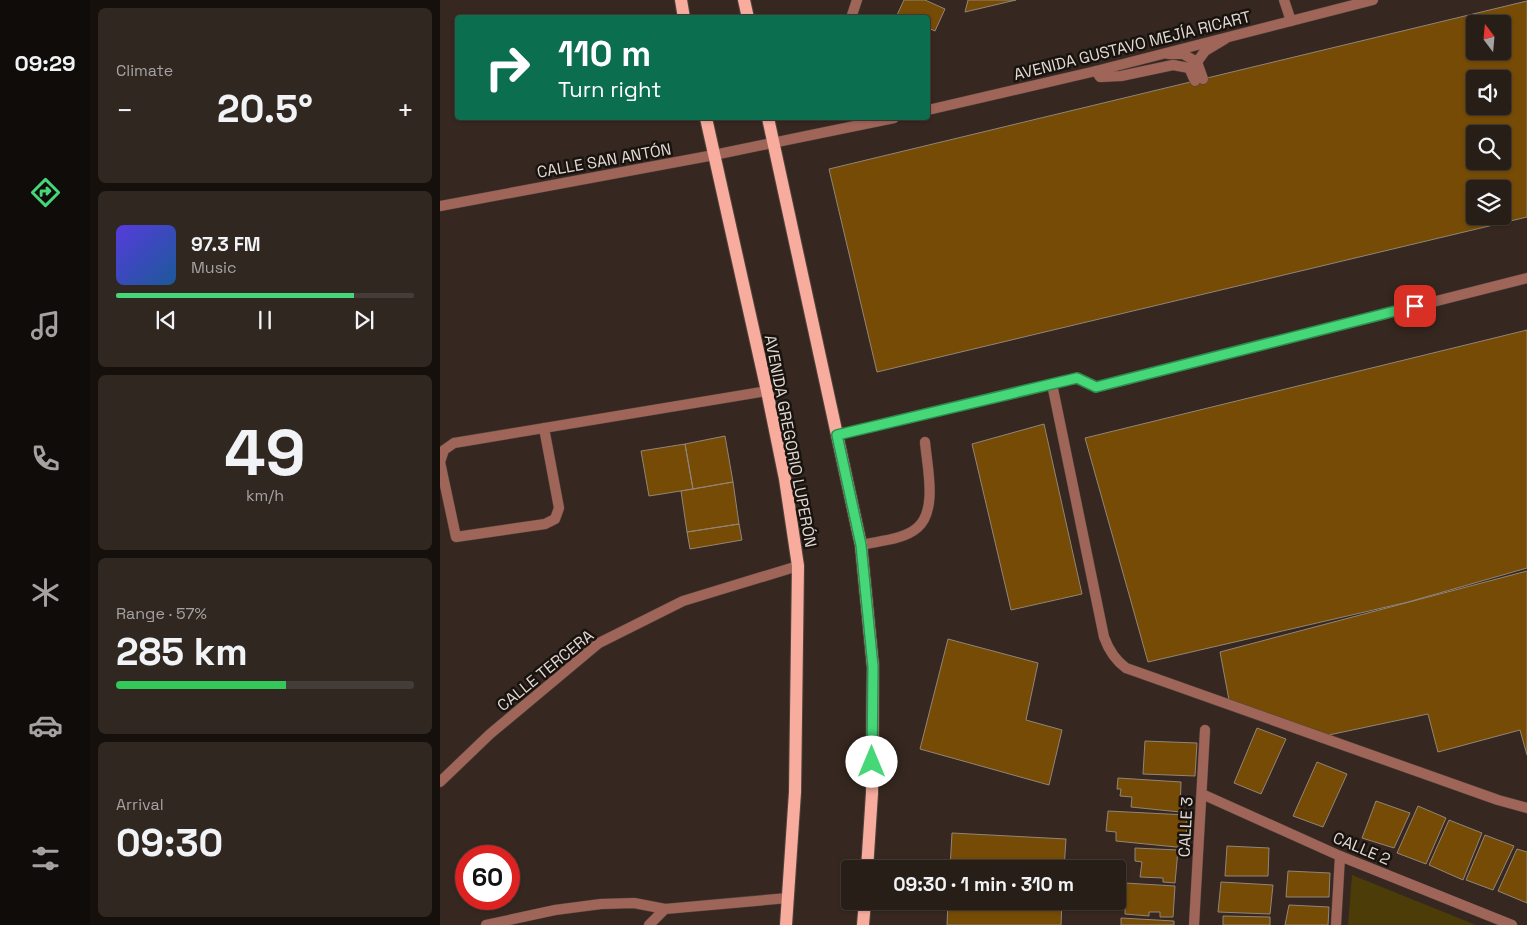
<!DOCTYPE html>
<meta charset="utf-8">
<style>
:root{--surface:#281e18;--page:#302721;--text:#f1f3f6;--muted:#a5a2a2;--line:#443c37;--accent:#46d779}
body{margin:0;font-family:"Space Grotesk",sans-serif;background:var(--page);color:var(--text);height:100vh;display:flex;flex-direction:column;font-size:19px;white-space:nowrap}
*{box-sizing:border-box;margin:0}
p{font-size:16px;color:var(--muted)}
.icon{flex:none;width:28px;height:28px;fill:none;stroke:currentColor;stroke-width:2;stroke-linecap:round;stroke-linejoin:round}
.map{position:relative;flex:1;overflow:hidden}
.details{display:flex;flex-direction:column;gap:8px;padding:8px;background:#16100d;width:350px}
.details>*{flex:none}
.top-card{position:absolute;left:15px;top:15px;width:475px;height:105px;border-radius:5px;box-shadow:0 1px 4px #0004,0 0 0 1px var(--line);background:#0b6e4f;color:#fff;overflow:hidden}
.needle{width:32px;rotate:344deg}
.fabs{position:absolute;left:1026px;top:15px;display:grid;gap:10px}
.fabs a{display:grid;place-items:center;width:45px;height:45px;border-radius:5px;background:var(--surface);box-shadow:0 1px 4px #0004,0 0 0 1px var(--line);font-size:25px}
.speed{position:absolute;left:15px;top:845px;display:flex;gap:10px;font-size:25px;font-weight:700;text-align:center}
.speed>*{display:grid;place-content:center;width:65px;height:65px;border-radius:50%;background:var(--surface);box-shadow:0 1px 4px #0004,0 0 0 1px var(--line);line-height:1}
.speed .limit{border:8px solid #d22;background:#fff;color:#111}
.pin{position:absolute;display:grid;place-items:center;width:42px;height:42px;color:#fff;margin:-21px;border-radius:10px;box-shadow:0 2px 8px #0006}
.me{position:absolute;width:55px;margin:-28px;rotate:0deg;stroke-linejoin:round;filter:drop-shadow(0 0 4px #0008)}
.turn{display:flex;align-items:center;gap:18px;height:105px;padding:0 20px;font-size:22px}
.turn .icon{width:65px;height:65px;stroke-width:2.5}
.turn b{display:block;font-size:35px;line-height:42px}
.big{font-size:38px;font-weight:800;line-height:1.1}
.details .card{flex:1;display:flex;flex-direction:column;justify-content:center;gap:8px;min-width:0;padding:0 18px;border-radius:8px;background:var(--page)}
.details .dial{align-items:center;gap:0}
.dial b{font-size:65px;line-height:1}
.song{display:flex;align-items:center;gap:15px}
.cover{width:60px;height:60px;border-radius:8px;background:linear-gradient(135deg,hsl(250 70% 55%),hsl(210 70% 35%))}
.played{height:5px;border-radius:2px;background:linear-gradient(90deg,var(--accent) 80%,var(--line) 80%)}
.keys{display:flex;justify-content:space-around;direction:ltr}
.heat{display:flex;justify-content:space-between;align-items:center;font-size:28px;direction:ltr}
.charge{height:8px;border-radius:4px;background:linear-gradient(90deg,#34c759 57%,var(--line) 0)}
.trip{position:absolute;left:401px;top:860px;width:285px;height:50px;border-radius:5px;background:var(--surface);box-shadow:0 1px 4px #0004,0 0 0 1px var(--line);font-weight:800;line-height:50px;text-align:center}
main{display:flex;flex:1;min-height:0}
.menu{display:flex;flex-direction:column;width:90px;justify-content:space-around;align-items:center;background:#100c0a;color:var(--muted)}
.menu .icon{width:35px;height:35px}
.menu .on{color:var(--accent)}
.menu b{font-size:22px;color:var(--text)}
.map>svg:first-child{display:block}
.park{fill:#4b3c08}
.building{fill:#754b06;stroke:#928577;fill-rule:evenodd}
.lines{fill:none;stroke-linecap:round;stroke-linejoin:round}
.service-casing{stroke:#52443d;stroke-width:11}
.minor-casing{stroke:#52443d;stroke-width:11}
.tertiary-casing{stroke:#52443d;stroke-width:11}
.primary-casing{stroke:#52443d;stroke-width:14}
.service{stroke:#a06559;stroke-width:10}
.minor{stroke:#a06559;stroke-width:10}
.tertiary{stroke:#a06559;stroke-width:10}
.primary{stroke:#f7ac9e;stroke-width:12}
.route-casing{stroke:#2e8c4f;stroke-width:12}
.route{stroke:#46d779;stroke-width:9}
.labels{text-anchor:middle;stroke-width:5;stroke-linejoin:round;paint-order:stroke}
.street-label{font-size:16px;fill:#e2d9d3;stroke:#19130f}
</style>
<main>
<nav class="menu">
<b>09:29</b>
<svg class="icon on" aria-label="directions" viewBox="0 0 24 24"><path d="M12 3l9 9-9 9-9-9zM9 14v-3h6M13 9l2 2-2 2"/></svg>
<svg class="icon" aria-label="music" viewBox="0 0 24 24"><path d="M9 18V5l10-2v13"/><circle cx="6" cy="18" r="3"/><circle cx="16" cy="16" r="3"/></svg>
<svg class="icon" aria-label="phone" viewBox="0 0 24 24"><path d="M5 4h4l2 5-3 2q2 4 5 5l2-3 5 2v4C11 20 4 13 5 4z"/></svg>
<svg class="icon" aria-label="climate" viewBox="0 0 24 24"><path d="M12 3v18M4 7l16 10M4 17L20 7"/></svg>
<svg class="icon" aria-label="car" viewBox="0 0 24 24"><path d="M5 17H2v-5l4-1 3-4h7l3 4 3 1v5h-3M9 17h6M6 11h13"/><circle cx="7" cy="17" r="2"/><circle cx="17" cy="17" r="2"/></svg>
<svg class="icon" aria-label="filters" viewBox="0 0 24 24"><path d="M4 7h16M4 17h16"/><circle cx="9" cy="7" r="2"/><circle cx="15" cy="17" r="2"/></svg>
</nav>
<section class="details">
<div class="card"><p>Climate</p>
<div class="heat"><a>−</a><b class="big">20.5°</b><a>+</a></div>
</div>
<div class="card">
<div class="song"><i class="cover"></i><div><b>97.3 FM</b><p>Music</p></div></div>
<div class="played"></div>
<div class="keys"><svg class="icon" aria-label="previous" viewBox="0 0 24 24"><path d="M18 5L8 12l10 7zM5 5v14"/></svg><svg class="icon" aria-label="pause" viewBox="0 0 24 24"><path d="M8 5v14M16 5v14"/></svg><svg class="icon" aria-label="next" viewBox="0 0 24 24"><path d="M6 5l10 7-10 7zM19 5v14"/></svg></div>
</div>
<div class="card dial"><b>49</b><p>km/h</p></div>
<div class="card"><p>Range · 57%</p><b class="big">285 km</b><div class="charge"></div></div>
<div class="card"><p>Arrival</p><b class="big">09:30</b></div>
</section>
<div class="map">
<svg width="1087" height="925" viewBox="0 0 1087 925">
<rect width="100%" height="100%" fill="#362820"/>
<path class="park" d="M912 875 1036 925H908Z"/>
<path class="building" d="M464 0H485L505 9 495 31 488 28V18H463L457 15Z
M528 0H576L525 12Z
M1087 1V217L437 372 389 169ZM1035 24H1062V51H1035ZM1035 79H1062V106H1035ZM1035 134H1062V161H1035ZM1035 189H1062V216H1035Z
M1087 330V568L968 602 708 662 645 438Z
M604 424 642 594 571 610 532 444Z
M285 436 293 482 253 489 245 444Z
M245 444 253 489 209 496 201 451Z
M293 482 299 524 247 532 241 491Z
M299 524 302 540 250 549 247 532Z
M1087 571V755L1080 730 998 752 988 714 884 736 789 700 780 652Z
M508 639 598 663 586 720 622 730 609 785 480 749Z
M817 728 846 739 821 794 794 783Z
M705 741 757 743 755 776 703 774Z
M877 762 907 774 883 827 853 816Z
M678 778 741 782 740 812 691 807 692 797 680 796 681 789H677Z
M936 801 970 813 954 848 922 838Z
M978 806 1006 818 986 864 957 853Z
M668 811 747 815 746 848 676 841V832L666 831Z
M1009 820 1042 833 1023 880 989 865Z
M512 833 626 839 624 869H510Z
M1045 835 1074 846 1053 890 1026 880Z
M787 846 829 848 828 876H785Z
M695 848 738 850 735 883 723 882V878L700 877 702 862 695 861Z
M1077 849 1087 852V903L1058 891Z
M848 871 890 873 889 897H846Z
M781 882 833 885 830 914 778 912Z
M685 883 735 886 733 917H720V912H709V916L685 914Z
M508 901H622L621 925H507Z
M849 905 889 907 888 925H845Z
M783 916 830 917V925H783Z
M681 918 734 921V925H681Z"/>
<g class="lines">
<defs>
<path id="service" d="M728 54H743L757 62 763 79
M757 62 765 51 785 39
M656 71 660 77 681 76 733 65 749 68 755 81
M612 384 664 637C669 651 675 660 686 668L1058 800 1087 808
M397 435 637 378 657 387 1087 278
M0 462 4 450 14 443 327 391
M0 462 16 537 105 524 115 519 119 508 104 428
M421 545C438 541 463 540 477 528 498 511 487 466 485 442
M46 925 115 910 161 904 194 903 225 909 348 898
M209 925 225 909"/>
<path id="minor" d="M844 0 851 21
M411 18 417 0
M0 782 50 734 159 643 243 601 358 566
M762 794 900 856 1072 925
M754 925 765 730
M896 925 900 856"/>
<path id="tertiary" d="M488 110 656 71 933 0
M0 206 274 155 454 118"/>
<path id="primary" d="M241 0 244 18
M304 0 308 18
M266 118 327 391 345 479 358 566 355 792 346 925
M328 118 421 545 433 667 432 793 427 869
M423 925 425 901"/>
</defs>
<use href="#service" class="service-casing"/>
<use href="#minor" class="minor-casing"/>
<use href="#tertiary" class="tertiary-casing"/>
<use href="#primary" class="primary-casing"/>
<use href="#service" class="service"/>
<use href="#minor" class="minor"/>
<use href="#tertiary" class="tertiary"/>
<use href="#primary" class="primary"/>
</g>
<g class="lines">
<defs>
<path id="route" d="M432 762 433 667 421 545 397 435 637 378 656 387 975 306"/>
</defs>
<use href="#route" class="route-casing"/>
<use href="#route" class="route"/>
</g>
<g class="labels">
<g class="street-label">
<text transform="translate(692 45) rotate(-14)" y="6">AVENIDA GUSTAVO MEJÍA RICART</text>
<text transform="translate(164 160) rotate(-10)" y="6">CALLE SAN ANTÓN</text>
<text transform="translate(351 441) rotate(79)" y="6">AVENIDA GREGORIO LUPERÓN</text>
<text transform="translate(105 670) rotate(-39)" y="6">CALLE TERCERA</text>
<text transform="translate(745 827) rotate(-87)" y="6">CALLE 3</text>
<text transform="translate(922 848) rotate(23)" y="6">CALLE 2</text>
</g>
</g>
</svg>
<div class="fabs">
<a><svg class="needle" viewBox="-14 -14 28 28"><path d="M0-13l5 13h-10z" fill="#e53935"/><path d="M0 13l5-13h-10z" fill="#a5a2a2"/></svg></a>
<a><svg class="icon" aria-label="sound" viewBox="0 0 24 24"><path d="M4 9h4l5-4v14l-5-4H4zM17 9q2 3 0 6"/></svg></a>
<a><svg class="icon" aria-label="search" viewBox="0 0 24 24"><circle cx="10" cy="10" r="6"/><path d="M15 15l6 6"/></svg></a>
<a><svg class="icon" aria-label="layers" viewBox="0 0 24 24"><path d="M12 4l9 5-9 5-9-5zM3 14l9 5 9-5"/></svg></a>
</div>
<div class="speed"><div class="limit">60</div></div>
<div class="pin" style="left:975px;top:306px;background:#d93025"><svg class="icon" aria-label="arrive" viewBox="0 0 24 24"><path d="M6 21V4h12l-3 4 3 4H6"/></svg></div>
<svg class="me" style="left:432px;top:762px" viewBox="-20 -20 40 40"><circle r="19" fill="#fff"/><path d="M0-13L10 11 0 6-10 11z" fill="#46d779"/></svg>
<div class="trip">09:30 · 1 min · 310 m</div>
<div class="top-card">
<div class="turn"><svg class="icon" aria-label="right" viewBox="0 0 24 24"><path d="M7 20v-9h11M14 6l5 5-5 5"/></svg><div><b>110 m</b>Turn right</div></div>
</div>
</div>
</main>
